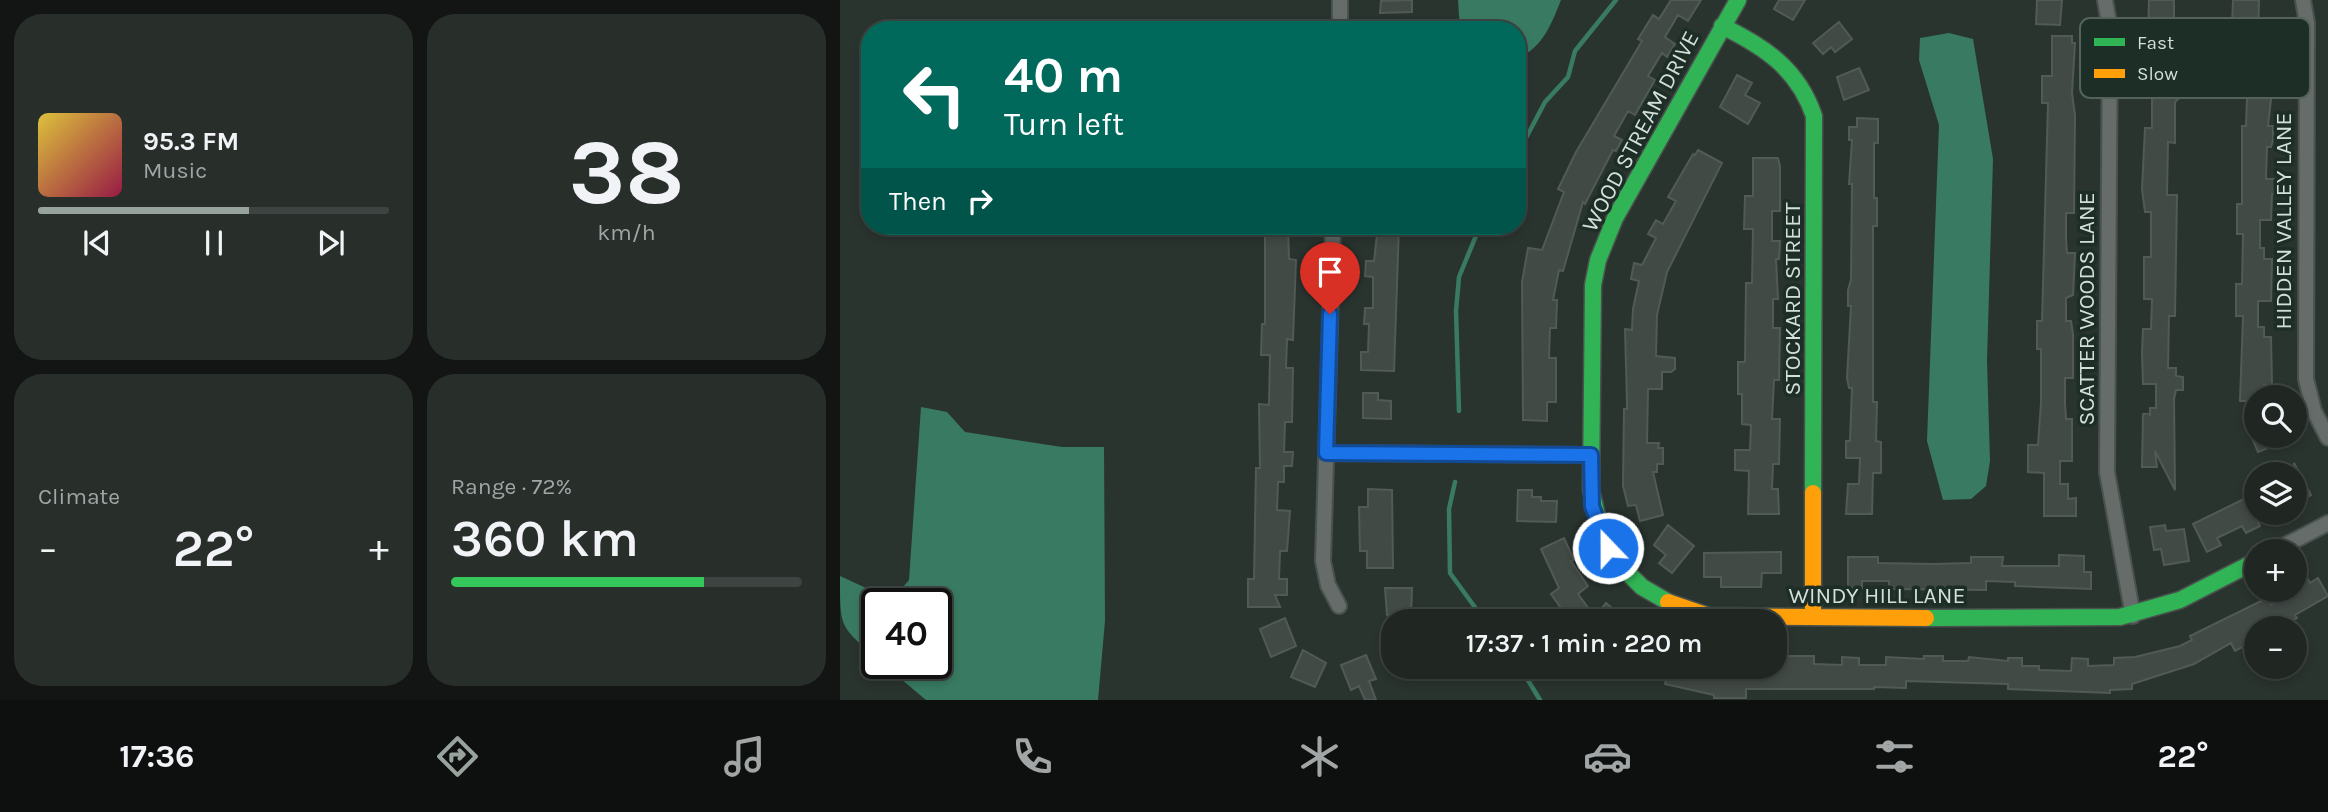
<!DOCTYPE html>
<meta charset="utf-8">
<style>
:root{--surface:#202723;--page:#282f2b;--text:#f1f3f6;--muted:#a2a5a6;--line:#3d4441;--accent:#98a39e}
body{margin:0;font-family:Karla,sans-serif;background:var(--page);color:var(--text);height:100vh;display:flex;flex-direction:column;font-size:26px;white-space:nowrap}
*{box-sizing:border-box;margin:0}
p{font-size:23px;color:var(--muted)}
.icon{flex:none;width:38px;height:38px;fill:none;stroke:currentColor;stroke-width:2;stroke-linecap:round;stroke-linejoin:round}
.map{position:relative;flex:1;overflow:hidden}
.side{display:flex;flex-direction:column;gap:14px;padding:14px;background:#121513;width:840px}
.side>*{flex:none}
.banner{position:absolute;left:21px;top:21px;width:665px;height:214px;border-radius:28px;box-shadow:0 4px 10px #0003,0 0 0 2px var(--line);background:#00695c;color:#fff;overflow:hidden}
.fabs{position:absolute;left:1404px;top:385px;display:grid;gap:14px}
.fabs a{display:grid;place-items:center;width:63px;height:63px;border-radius:50%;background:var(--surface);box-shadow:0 4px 10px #0003,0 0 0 2px var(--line);font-size:35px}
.speed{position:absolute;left:21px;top:588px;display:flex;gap:14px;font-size:35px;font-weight:700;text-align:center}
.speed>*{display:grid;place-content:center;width:91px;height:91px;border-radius:50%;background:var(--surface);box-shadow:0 4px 10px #0003,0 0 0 2px var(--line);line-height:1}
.speed .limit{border:4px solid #111;border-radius:10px;background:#fff;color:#111}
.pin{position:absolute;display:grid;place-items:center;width:60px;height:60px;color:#fff;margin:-72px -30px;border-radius:50% 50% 50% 0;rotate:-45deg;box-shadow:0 0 7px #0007}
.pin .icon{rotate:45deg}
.me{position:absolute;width:77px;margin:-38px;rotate:338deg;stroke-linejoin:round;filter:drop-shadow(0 0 5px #0008)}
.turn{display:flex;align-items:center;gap:24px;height:147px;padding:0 28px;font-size:32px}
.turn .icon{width:91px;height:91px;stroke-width:2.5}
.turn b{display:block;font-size:49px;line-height:60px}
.then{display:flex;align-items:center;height:66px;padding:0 28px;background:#0003;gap:14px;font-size:26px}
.big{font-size:52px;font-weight:600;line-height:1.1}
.side .widget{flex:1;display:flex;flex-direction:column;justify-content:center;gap:10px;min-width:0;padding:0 24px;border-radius:28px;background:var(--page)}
.side .dial{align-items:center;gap:0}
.dial b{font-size:91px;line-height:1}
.song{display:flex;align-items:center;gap:21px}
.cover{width:84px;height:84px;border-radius:10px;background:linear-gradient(135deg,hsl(50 70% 55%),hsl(340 70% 35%))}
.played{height:7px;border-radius:4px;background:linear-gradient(90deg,var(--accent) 60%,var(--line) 60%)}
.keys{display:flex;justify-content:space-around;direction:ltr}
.heat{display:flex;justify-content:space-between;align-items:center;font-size:38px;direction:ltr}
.charge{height:10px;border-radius:5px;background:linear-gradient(90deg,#34c759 72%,var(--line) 0)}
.side .tiles{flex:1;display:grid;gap:14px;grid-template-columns:repeat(2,1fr)}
.trip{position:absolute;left:541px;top:609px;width:406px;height:70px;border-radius:28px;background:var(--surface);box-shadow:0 4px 10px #0003,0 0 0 2px var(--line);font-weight:600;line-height:70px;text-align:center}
.tab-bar{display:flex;height:112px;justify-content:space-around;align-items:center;background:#0d100e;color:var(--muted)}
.tab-bar .icon{width:49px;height:49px}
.tab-bar .selected{color:var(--accent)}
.tab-bar b{font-size:32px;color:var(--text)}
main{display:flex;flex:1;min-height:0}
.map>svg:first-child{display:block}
.water{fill:#397b62}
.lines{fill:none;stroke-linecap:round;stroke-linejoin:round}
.stream{stroke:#397b62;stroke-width:4.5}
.building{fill:#424a46;stroke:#525a56;stroke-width:2}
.street-casing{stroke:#4a524e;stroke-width:18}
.fast-casing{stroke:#4a524e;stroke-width:19}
.slow-casing{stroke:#4a524e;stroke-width:19}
.street{stroke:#656c69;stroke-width:14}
.fast{stroke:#30b455;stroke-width:16}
.slow{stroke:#ff9f0a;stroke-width:16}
.route-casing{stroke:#114b97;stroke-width:18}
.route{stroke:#1a73e8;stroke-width:12}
.labels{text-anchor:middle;stroke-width:7;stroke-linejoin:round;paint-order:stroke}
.street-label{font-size:23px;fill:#d4dfda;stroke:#1c2e26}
.key{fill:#1c2e26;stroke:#53635c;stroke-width:2}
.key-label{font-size:19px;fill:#d4dfda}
</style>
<main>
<section class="side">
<div class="tiles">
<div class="widget">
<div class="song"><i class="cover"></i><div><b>95.3 FM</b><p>Music</p></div></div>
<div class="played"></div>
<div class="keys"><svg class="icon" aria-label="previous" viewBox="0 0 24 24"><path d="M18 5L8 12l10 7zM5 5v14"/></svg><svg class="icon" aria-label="pause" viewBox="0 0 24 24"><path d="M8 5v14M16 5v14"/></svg><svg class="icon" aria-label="next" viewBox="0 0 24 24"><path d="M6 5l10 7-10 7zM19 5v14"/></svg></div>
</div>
<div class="widget dial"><b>38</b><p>km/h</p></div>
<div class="widget"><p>Climate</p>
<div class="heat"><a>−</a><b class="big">22°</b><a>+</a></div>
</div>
<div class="widget"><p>Range · 72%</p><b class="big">360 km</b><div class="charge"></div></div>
</div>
</section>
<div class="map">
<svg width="1488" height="700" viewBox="0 0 1488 700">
<rect width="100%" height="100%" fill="#2a342f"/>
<path class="water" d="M618 0H721C711 25 703 47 677 59V30H620Z
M1109 33 1133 39 1153 159 1147 361 1150 461 1146 486 1131 499 1103 500 1087 441 1099 125 1079 60 1080 38Z
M81 407 107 412 125 432 222 447H264L265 621 258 700H86L42 663H96V604H37V659C0 625 0 630 0 576L52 600 69 580Z"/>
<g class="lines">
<path class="stream" d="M677 155 705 102 728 77 735 51 776 0
M619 411 616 311 619 277 640 226
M615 482 609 509 610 573 645 621
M680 667 700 700"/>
</g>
<path class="building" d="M572 0V12L540 13 541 1Z
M831 0H861L848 21 838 15 825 37 835 44 827 57 822 53 808 76 815 80 795 115 788 111 774 136 782 140 776 151 773 150 745 204 743 202 723 271 719 270 713 300H717L716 328H710L709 358H716V402H707V421L683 420 682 282 688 248 702 250 724 192 718 189 736 152 802 41 798 39 813 15 819 19Z
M939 0H965L953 20 934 9Z
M1197 0H1222L1220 25 1196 24Z
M1309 0H1334V23H1330L1329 73H1337L1336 80 1347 91 1335 102V143L1328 142 1327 195H1337L1335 316H1329L1328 368H1336V376L1343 377V390H1336L1334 399 1335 490 1315 451 1317 467H1302L1303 414 1310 413V416V408H1316V384H1303L1302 353 1303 329H1311L1312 299H1304V257H1311V212H1305L1302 189 1305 128H1312V88L1305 87V63H1302V46H1307L1308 34Z
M1393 0H1419L1418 39 1435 40V54H1425L1424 81 1433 82 1428 126H1433V140L1431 147H1427L1426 179H1435L1434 194H1432L1431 220H1420V248H1424V259H1432L1431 301H1418V327H1424V337H1431L1432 385H1424V397H1416V401H1400L1403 316H1396V284H1402L1403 234H1397V204H1402V126H1406L1408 69H1403L1404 26H1392Z
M999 22 1012 39 995 52 991 47 983 54 973 43Z
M1212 36H1232V43H1235L1232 93 1235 115 1234 213H1226V239L1227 253H1235L1233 295 1226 298V321H1231L1233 334V378H1225V403L1226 419H1232V461H1220V484H1228V499L1236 498V516H1204V473L1188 472V445H1198L1201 403V349H1197V321H1202L1208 103H1202V76H1212Z
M1019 68 1029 90 1004 100 997 77Z
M897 75 912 83 905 95 920 103 908 124 880 107Z
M1017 118 1038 119V143H1034V198H1037V226H1033V402H1037L1036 441 1041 442V473H1033L1032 514H1006L1008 484H1019L1020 458H1006V441H1010L1012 388H1009L1007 378 1011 306H1008V290L1011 280 1012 184H1009L1012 140H1009V127H1017Z
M858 150 882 163 827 272 817 315 816 356 835 358V369L831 372H822V389H808L807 443H819L818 448H823V464H817V472H813L823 515 800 521 796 505 788 506 783 486 784 409H787V402L785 329 792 330 793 309 799 281 791 279 794 263 802 265 816 238 808 234 816 220 823 224 836 201 828 197 853 154 855 155Z
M913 158H938L940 166V211H932V241H940L939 259H936L938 299H933V328H940L939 380H934L932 419H940L939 464H933L932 489H938L939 514H908L909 471 895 470V450H910L911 425 902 424V394H898V362H905L906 283H912L913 229H904L905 196H913Z
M425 226H448L449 259 456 260 453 340 447 339 446 368H453L452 422H445L444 452H453L452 466H444V482H438L437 510 450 511 447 551H440L439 579H447V595H435L440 607H408V579H414L416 468H420L419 404 429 405 430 355H421L422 324H425Z
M538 226H559L554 371 521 370V352H528L529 324H524L525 308H533V277L525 276 526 261H534Z
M523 393H538V400L551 401V419L523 418Z
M1411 436H1456L1457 437 1418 452Z
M1454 463 1471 495 1454 504Z
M528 489 552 490 553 568H527V551H520L519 507H528Z
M678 490H692V497H701V501H717L716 522 677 521Z
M1416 493V518L1420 526 1406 533 1402 526 1377 538 1381 545 1367 552 1353 524Z
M828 525 854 546 832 573 819 563 826 555 814 545Z
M1325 525 1326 531 1344 529 1349 561 1324 565 1321 549 1314 550 1310 527Z
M724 538 734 560 731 561 748 586 738 594 755 617 766 603 779 614 773 621H730L711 594 719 588 701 549Z
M941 552V573H922L921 587H881V577H864V553Z
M1219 555 1244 556V572H1251V589L1175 586V582L1146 581V590L1049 589V581H1022V588H1008V557H1038V563L1092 564 1131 563V557H1163L1162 566H1219Z
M1466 576 1470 583 1478 578 1488 596 1455 615 1457 618 1438 628H1416V640L1395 651 1391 643 1354 664 1292 684V689L1270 690V693L1168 689V684L1066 681V688L1034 687V689H906V698H874V695L825 684 829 667 861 669 860 675H890V667H934V656H974V664L1002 665V657L1019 658V665H1046V657L1084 659V656H1103V661H1128L1129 657 1168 661V658H1182V666H1199V670L1231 671 1232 658 1248 659V666L1274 665V658L1295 657 1340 646 1352 640 1350 636 1427 598 1431 605 1454 592V583Z
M545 588H572L571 615H547Z
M445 618 456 646 431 657 420 629Z
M463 650 486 663 475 687 451 677Z
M526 655 536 679 529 681 536 700H525L519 686 511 690 501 665Z"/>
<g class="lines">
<defs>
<path id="street" d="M500 0V30
M1265 0 1270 29 1267 472 1293 616
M1463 0 1467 23 1466 379 1474 411 1488 438
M493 226 483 561 488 585 499 606
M487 453 750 455
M1434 551 1488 523"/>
<path id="fast" d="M882 26C925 47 958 69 974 116L973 493
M828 602 802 587 779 564 762 536 751 490 753 285 758 260 775 218 898 0
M1086 618 1280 617 1340 600 1416 561"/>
<path id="slow" d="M828 602 869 616 1086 618
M973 617V493"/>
</defs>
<use href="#street" class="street-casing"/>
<use href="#fast" class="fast-casing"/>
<use href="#slow" class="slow-casing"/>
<use href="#street" class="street"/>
<use href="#fast" class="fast"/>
<use href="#slow" class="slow"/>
</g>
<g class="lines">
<defs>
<path id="route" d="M490 314 486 453 751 455 752 506 768 548"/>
</defs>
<use href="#route" class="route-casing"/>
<use href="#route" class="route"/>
</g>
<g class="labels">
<g class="street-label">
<text transform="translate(800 131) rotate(-62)" y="8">WOOD STREAM DRIVE</text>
<text transform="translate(1443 221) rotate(-90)" y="8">HIDDEN VALLEY LANE</text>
<text transform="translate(952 299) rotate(-90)" y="8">STOCKARD STREET</text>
<text transform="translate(1246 309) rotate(-90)" y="8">SCATTER WOODS LANE</text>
<text x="1037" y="603">WINDY HILL LANE</text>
</g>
</g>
<rect x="1240" y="18" width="230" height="80" rx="10" class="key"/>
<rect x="1254" y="38" width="31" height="8" fill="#30b455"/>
<rect x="1254" y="69" width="31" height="9" fill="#ff9f0a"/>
<g class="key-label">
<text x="1297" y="49">Fast</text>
<text x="1297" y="80">Slow</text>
</g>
</svg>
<div class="fabs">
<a><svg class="icon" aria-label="search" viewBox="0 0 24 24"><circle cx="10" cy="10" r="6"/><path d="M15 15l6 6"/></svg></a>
<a><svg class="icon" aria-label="layers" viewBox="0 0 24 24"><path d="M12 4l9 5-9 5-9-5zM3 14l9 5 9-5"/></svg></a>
<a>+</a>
<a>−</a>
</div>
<div class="speed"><div class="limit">40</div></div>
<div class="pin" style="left:490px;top:314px;background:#d93025"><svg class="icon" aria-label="arrive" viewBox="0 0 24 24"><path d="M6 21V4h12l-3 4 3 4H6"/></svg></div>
<svg class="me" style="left:768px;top:548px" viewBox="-20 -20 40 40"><circle r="17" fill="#1a73e8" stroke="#fff" stroke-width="3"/><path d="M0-11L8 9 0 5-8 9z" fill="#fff"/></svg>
<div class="trip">17:37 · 1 min · 220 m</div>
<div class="banner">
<div class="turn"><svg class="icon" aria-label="left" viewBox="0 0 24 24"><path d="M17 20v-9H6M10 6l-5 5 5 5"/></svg><div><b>40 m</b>Turn left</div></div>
<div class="then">Then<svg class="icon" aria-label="right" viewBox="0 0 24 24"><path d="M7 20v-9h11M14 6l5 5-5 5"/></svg></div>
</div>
</div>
</main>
<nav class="tab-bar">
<b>17:36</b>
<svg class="icon selected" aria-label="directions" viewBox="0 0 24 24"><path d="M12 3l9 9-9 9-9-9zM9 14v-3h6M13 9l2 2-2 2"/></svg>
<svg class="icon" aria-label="music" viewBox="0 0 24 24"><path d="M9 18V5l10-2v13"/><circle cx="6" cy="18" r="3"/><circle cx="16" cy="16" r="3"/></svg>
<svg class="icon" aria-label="phone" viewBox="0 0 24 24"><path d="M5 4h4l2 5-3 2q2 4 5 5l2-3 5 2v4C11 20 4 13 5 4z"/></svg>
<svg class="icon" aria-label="climate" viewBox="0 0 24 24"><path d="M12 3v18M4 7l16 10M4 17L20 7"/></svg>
<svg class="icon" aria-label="car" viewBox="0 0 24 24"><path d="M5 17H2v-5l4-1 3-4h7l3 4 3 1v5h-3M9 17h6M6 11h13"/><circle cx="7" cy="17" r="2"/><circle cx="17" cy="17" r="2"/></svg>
<svg class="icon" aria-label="filters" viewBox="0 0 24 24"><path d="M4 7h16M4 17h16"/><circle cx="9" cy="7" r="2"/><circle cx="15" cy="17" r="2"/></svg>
<b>22°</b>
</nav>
